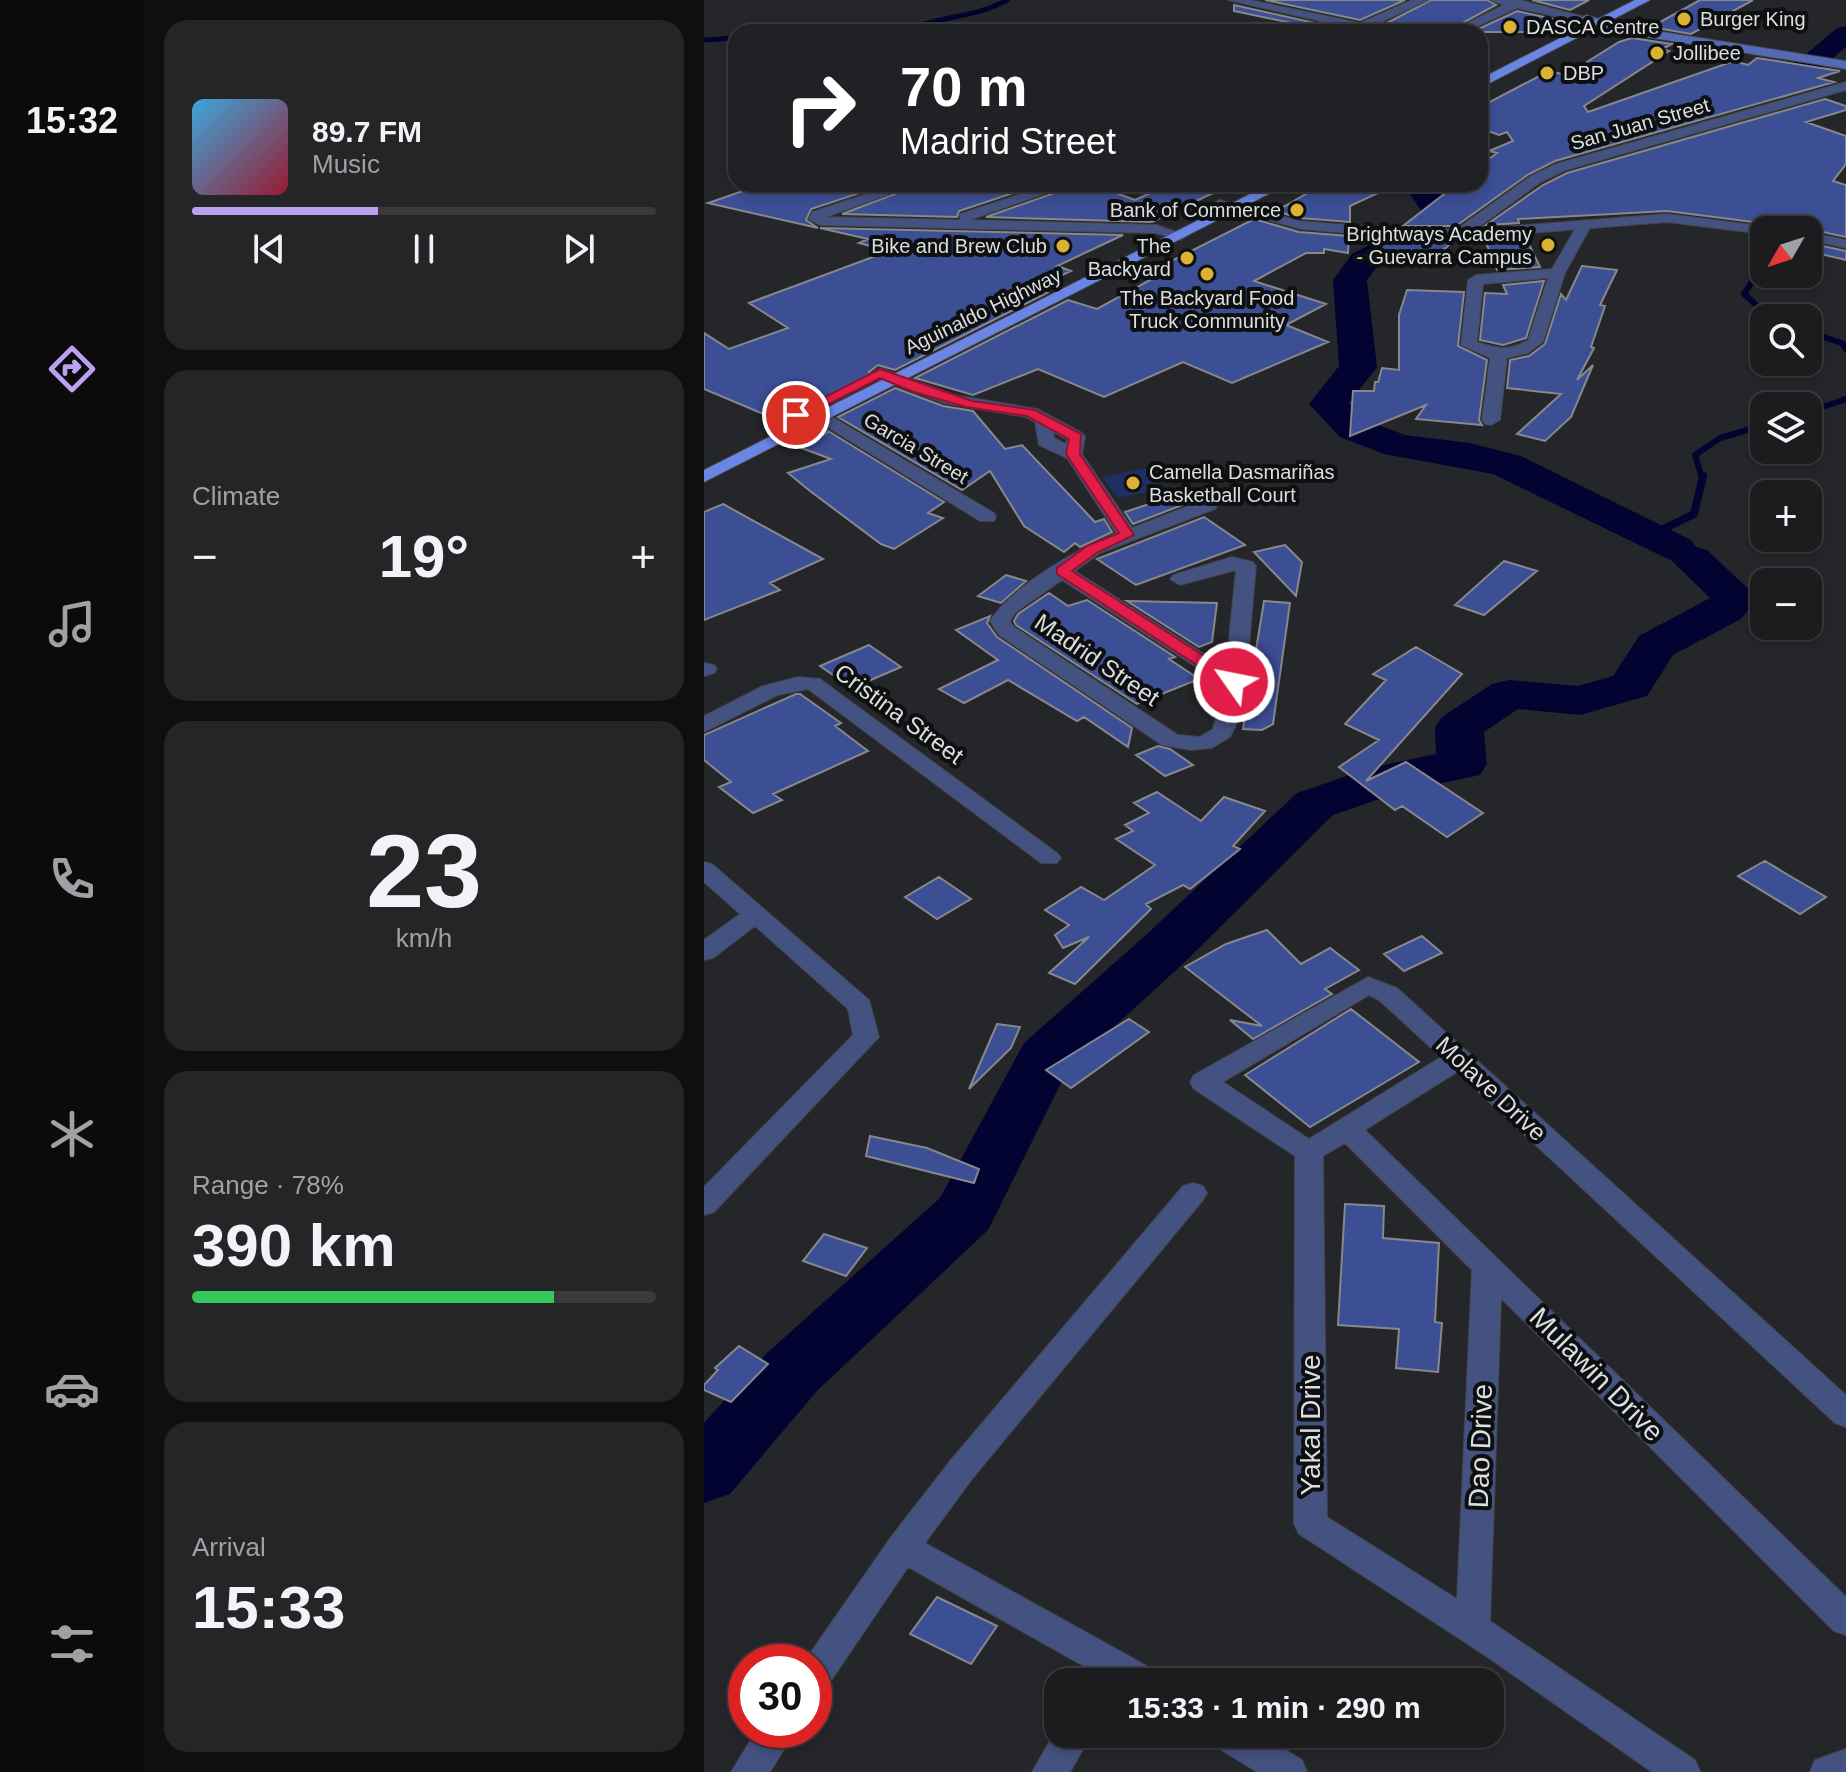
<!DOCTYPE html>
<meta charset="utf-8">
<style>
:root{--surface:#1c1c1f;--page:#252528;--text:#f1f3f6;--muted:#a0a1a4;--line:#3a3a3d;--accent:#bca0f2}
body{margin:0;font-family:Arial,sans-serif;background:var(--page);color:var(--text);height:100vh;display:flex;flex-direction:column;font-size:30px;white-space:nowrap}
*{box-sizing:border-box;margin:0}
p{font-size:26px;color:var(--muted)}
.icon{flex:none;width:44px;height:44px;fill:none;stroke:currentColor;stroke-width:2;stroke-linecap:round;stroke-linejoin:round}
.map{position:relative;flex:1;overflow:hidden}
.panel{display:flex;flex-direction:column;gap:20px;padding:20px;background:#0f0f11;width:560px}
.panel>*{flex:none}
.top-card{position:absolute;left:24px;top:24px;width:760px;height:168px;border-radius:24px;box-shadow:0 4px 12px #0003,0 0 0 2px var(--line);background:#202124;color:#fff;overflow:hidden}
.needle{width:52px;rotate:231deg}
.fabs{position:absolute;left:1046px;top:216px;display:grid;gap:16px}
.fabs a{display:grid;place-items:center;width:72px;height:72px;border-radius:16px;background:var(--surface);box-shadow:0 4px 12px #0003,0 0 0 2px var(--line);font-size:40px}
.speed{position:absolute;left:24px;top:1644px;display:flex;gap:16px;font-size:40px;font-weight:700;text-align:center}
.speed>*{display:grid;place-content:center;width:104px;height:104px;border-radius:50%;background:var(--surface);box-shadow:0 4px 12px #0003,0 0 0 2px var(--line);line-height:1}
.speed .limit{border:12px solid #d22;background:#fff;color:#111}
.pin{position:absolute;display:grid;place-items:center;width:68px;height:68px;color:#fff;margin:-34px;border:4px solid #fff;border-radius:50%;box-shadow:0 2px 8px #0007}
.me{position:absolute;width:88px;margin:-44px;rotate:303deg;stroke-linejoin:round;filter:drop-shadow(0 0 6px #0008)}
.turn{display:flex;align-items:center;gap:28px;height:168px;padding:0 40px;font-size:36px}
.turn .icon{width:104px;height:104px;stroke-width:2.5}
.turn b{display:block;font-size:56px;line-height:68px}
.big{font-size:60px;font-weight:700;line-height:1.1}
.panel .widget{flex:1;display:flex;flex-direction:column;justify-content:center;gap:12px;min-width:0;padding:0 28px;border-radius:24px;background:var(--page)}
.panel .dial{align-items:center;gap:0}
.dial b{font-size:104px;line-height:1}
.song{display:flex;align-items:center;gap:24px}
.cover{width:96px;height:96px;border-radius:12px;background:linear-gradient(135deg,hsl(200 70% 55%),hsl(350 70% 35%))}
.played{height:8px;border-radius:4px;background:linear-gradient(90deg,var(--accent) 40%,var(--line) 40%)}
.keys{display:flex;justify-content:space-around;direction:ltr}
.heat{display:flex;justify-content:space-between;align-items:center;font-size:44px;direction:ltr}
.charge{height:12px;border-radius:6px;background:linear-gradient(90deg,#34c759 78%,var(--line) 0)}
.trip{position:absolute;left:340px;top:1668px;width:460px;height:80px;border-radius:24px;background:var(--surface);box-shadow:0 4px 12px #0003,0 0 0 2px var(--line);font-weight:700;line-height:80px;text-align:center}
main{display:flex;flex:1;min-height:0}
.tabs{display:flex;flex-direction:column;width:144px;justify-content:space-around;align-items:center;background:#0b0b0c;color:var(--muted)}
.tabs .icon{width:56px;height:56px}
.tabs .current{color:var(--accent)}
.tabs b{font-size:36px;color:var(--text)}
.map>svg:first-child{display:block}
.green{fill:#202d61}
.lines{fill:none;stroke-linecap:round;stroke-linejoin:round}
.stream-far2{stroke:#030332;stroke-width:5}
.stream-far1{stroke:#030332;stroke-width:6}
.stream{stroke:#030332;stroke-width:8}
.river{fill:#030332;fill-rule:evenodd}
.building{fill:#3c4e94;stroke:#87888c;stroke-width:2}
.minor-casing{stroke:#424346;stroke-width:2}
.tertiary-casing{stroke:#424346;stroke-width:2}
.secondary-casing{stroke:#424346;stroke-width:2}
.trunk-casing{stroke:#424346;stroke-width:2}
.minor{fill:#445281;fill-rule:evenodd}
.tertiary{fill:#445281;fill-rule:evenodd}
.secondary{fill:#546ab4;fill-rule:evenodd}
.trunk{fill:#6a85e4;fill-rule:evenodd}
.route{fill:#e11d48;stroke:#92132f;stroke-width:2}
.poi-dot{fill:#dbb233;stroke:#0e0f10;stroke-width:3}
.labels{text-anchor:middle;stroke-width:8;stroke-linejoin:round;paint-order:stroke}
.far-poi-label{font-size:20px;fill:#dcdddf;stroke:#0e0f10;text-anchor:start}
.far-street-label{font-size:20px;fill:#dcdddf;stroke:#0e0f10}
.street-label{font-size:24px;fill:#dcdddf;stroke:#0e0f10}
.near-street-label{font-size:28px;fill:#dcdddf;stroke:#0e0f10}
</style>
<main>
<nav class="tabs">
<b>15:32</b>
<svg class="icon current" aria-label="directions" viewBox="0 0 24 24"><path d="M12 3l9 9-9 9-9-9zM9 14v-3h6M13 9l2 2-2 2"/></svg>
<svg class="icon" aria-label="music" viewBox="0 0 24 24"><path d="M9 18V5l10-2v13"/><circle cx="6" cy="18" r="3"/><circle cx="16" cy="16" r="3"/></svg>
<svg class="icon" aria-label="phone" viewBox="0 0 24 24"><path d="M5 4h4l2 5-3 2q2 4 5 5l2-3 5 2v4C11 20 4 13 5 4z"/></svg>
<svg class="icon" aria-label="climate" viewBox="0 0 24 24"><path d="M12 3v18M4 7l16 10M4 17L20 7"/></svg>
<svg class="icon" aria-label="car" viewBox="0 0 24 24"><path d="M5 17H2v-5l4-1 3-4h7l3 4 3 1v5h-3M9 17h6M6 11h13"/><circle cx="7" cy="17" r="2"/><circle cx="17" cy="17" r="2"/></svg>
<svg class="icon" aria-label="filters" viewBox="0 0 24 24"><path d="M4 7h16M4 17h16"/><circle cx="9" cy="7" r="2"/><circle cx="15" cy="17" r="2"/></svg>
</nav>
<section class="panel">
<div class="widget">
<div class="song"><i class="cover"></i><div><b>89.7 FM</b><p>Music</p></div></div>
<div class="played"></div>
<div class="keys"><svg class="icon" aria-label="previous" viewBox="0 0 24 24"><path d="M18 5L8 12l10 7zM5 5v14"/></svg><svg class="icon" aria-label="pause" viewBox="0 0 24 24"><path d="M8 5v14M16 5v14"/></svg><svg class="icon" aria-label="next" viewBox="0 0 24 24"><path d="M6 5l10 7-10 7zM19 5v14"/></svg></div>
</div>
<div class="widget"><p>Climate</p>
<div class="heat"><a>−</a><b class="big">19°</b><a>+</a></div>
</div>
<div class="widget dial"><b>23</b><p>km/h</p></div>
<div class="widget"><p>Range · 78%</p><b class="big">390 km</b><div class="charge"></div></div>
<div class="widget"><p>Arrival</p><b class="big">15:33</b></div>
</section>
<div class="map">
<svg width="1142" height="1772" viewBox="0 0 1142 1772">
<rect width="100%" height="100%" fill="#252629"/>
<path class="green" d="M443 468 460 489 414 498 398 477Z"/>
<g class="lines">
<path class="stream-far2" d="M198 32C232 16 272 18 303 0
M0 40 32 38"/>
<path class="stream-far1" d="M1104 248 1121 242
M1060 270 1055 271 1040 294 1067 318
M1104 332 1138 343 1142 349
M1104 412 1142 399
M998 478 991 455 1016 438 1060 425"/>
<path class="stream" d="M945 536 990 514 999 476"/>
<path class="river" d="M1142 26V47C1129 57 1116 72 1101 79 1078 89 1043 94 1019 88L1015 82 1019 76C1036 72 1053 74 1070 71 1093 66 1114 43 1133 28Z
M707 184H744L738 191 748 205 750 213C741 225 731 235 717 239L672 268 663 280 673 367 645 403 664 421 701 435 766 443 817 456 987 540 992 547 1003 550 1054 598 1037 619 969 655 943 696 876 715 814 709 780 732 783 764 776 775 696 792 629 815 482 961 364 1069 284 1230 113 1391 26 1494 0 1503V1423L63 1353 236 1198 320 1043 442 935 593 793 666 768 732 754 731 727 738 717 788 684 805 680 874 686 909 676 935 636 1006 598 968 561 789 474 680 454 636 437 605 404 635 366 629 280 648 254 699 227 717 211 705 192Z"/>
</g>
<path class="building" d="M561 0H701L656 20Z
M727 0H783L792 5 742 32H690L677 26Z
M828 0H885L866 10Z
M996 0H1049L987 34 947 27Z
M530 5 651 32H630L530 11Z
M813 11 849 19 824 32H768Z
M928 38 968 44 958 49 965 51 880 106 884 112 1030 61 1044 65 1053 58 1136 71 1114 78 1130 82 851 161 825 174 752 226H699L753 184H776V166L793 153 785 151 809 141 803 132 795 135 776 128V107L845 71 862 75 915 42Z
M1121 99 1142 106V110L1102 122 1142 136V164L1129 181 1142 185V237L1105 229 1087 230 1065 224 963 211 814 219 815 223 782 225 839 185 863 173Z
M59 184H183L107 209 102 220 114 228 4 203Z
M217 184H298L315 191 255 211 253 217 138 214Z
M376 184H387L431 200 466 184H528L448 222 282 217Z
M619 184H693L646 206V222L596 218 567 210 581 206Z
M550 219 595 232 645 236 644 253 620 249V253H602L550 281 622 304 582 325 624 342 528 383 479 362 400 397 334 369 269 395 211 378 364 300 393 309 448 279 438 276Z
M116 228 419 235 353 266 367 271 329 289 343 293 191 370 174 365 165 372 171 380 90 421 57 413 0 389V333L25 349 84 328 45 303 185 251 155 243 164 239Z
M821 236 836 267 793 270 781 240Z
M683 239 691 240H750L722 267 661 256Z
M1104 243 1142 251V260L1104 251Z
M878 266 913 270 896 305 901 306 887 347 890 348 873 380 889 365 867 417 841 441 813 434 857 394 803 388 806 360 825 356 841 344 857 294 862 300Z
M840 281 822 338 799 345 776 340 781 293 803 294 799 285Z
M703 290 760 292 754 346 783 360 775 420 778 425 712 419 722 405 646 436 649 391H670L671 382H674L678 368 695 370V315Z
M191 388 239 406 269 411 301 449 318 445 391 522 400 519 408 532 376 547 371 543 360 552 320 526 286 471 258 490 134 417Z
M116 426 240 502 224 513 239 518 190 549 177 544 106 491 84 473 127 459 95 447 123 433 111 429Z
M469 496 481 504 429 524 421 512Z
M19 504 119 559 66 583 76 590 0 620V512Z
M500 517 541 545 432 585 393 559Z
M581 545 598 562 592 596 550 552Z
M800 561 833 571 780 615 751 605Z
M302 575 322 581 297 603 274 596Z
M345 593 364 606 383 600 471 657 465 659 495 679 433 704 312 625 310 621 314 614Z
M423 601 513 603 508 642 495 647Z
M560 601 586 603 569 724 558 730 539 729Z
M286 616 283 623 293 637 428 728 424 747 380 717 373 721 304 680 260 703 235 689 294 660 252 630Z
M165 645 197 667 148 688 116 666Z
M712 647 758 674 662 781 702 762 779 813 743 837 698 806 691 810 635 767 675 740 641 724 682 680 669 674Z
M92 694H96L137 723 131 726 164 751 69 794 78 800 49 813 15 787 27 782 0 760V735Z
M454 746 466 749 489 765 461 776 432 755Z
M453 792 497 821 520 797 561 811 529 846 536 849 486 889 479 885 442 904 447 909 371 984 345 973 385 937 359 948 351 935 365 925 341 910 377 887 400 900 451 865 412 839 429 831 421 825 445 813 430 803Z
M1061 861 1091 879 1122 897 1096 914 1034 876Z
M235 877 267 899 233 919 201 897Z
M563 930 597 964 626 948 655 970 621 989 628 994 549 1039 526 1020 558 1026 481 967 522 944Z
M718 936 738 953 700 971 680 954Z
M647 1009 715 1062 606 1127 541 1075Z
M425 1019 445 1032 367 1088 342 1070Z
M293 1024 316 1027 307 1048 265 1089Z
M166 1136 223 1148 275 1169 270 1183 162 1156Z
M641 1204 680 1206 679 1238 735 1243 731 1322 738 1323 734 1372 692 1368 695 1329 634 1325Z
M120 1234 163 1248 142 1276 99 1261Z
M35 1346 64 1364 27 1402 0 1390V1385L14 1370 11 1368Z
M233 1597 293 1626 267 1664 206 1634Z"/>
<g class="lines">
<defs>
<path id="minor" d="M524 0H546L656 23 708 0H724L669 26 687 32H664Z
M786 0H816L888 19 882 23 813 8 761 32H745L800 5Z
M193 184H214L122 217 256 220V214L347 184H368L266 220 453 225 483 236 476 240 452 233 116 225 105 219 108 212Z
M881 220 888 224 861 273 839 342 824 353 803 358 796 420 787 425 781 424 778 420 786 358 757 345 764 280 772 275 848 269 874 224ZM844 278 824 340C805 351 794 349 773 342L779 284Z
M176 368 250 395 333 409 378 433 381 437 378 454 428 528 497 501H511L513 505 511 509 396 553 371 571 522 668 532 570 476 585 466 579 469 575 528 557 549 562 552 566 542 680 534 721 526 737 508 748 487 750 458 745 295 635 286 621C307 587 375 548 412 533L363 458 335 445 331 422 322 417 240 403 170 377 168 373ZM349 432 363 439 362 444 350 438ZM358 580 520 685 509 729 496 737 474 735 310 627 306 621 312 612Z
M118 411 290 513 292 517 290 521H276L112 420 109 416 112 412Z
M0 663 10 665 13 669 10 673 0 676Z
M94 677 116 679 353 853 357 858 353 863H337L104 689 74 695 0 732V716L59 686Z
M0 862 8 864 165 1000 175 1037 10 1212 0 1215V1187L149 1035 144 1009 51 926 9 958 0 960V940L36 914 0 882Z
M664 977 693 988 1142 1395V1427L1131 1423 753 1072 661 1130 1142 1597V1635L1130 1631 797 1298 786 1621 991 1760 996 1772H948L782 1656 595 1534 590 1524 591 1156 490 1089 486 1082 490 1075ZM665 995 675 1000 737 1057 605 1139 519 1082ZM641 1143 768 1270 753 1599 623 1517 619 1156Z
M489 1183 499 1186 503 1193 499 1200 268 1479 221 1543 452 1671 458 1682H408L204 1567 122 1688 110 1693V1662H100L187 1537 246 1461 479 1186Z
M354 1727V1734H388L366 1772H328Z
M53 1730H92L66 1772H27Z
M506 1734H556L598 1760 603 1772H553L511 1746Z
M1142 1749V1772H1106L1111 1760Z"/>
<path id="tertiary" d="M1142 82V90L862 170 837 182 772 229 963 214 1065 227 1067 230H1060V234L963 222 775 237H691L596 229 508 204 515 200 596 221 691 229H753L827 176 852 164Z
M1104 232 1142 240V248L1104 240Z"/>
<path id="secondary" d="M882 15 914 25 1142 61V69L912 32 878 21 876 19Z"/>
<path id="trunk" d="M931 0H946L776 88V79Z
M566 184H584L0 482V470Z"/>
</defs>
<use href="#minor" class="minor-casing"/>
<use href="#tertiary" class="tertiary-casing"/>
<use href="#secondary" class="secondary-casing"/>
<use href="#trunk" class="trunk-casing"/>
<use href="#minor" class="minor"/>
<use href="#tertiary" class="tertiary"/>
<use href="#secondary" class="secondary"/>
<use href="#trunk" class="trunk"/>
</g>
<path class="route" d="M176 369 268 401 331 410 377 434 376 454 430 535 394 552 368 571 536 679V686H525L353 574V568L383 546 415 533 362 454 365 439 323 416 262 407 210 392 176 378 97 418 86 415Z"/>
<g class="poi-dot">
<circle cx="980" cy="19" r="8"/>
<circle cx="806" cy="27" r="8"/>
<circle cx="953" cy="53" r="8"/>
<circle cx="843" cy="73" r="8"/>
<circle cx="593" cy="210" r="8"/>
<circle cx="844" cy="245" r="8"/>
<circle cx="359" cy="246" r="8"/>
<circle cx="483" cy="258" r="8"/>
<circle cx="503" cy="274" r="8"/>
<circle cx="429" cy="483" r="8"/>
</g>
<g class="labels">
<g class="far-poi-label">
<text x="996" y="26">Burger King</text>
<text x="822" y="34">DASCA Centre</text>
<text x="969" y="60">Jollibee</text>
<text x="859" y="80">DBP</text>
<text x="577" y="217" text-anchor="end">Bank of Commerce</text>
<text x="828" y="241" text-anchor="end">Brightways Academy<tspan x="828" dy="23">- Guevarra Campus</tspan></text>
<text x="343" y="253" text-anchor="end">Bike and Brew Club</text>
<text x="467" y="253" text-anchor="end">The<tspan x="467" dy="23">Backyard</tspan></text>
<text x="503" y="305" text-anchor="middle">The Backyard Food<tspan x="503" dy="23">Truck Community</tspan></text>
<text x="445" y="479">Camella Dasmariñas<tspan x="445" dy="23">Basketball Court</tspan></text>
</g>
<g class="far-street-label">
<text transform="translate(936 124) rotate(-16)" y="7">San Juan Street</text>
<text transform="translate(279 311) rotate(-26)" y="7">Aguinaldo Highway</text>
<text transform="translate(212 448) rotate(31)" y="7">Garcia Street</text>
</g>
<g class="street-label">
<text transform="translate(393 660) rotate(34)" y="8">Madrid Street</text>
<text transform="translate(195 714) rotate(36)" y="8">Cristina Street</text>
<text transform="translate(787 1089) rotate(43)" y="8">Molave Drive</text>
</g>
<g class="near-street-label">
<text transform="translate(893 1374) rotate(45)" y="10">Mulawin Drive</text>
<text transform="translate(606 1425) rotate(-90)" y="10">Yakal Drive</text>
<text transform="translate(776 1446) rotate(-88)" y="10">Dao Drive</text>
</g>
</g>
</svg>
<div class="fabs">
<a><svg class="needle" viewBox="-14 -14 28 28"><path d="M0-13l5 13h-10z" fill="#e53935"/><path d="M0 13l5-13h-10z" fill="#a0a1a4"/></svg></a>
<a><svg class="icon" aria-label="search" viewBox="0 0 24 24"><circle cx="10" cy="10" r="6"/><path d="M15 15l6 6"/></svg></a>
<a><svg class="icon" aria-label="layers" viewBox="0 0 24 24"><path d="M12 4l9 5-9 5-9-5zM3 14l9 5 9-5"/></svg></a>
<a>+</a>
<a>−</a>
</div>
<div class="speed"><div class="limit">30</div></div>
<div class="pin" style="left:92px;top:415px;background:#d93025"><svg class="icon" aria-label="arrive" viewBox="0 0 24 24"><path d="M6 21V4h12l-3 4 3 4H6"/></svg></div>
<svg class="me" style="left:530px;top:682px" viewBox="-20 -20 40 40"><circle r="17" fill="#e11d48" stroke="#fff" stroke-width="3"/><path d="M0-11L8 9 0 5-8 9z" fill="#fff"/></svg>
<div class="trip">15:33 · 1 min · 290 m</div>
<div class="top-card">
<div class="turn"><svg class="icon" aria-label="right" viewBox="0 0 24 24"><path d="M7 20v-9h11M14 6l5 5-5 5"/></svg><div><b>70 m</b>Madrid Street</div></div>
</div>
</div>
</main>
